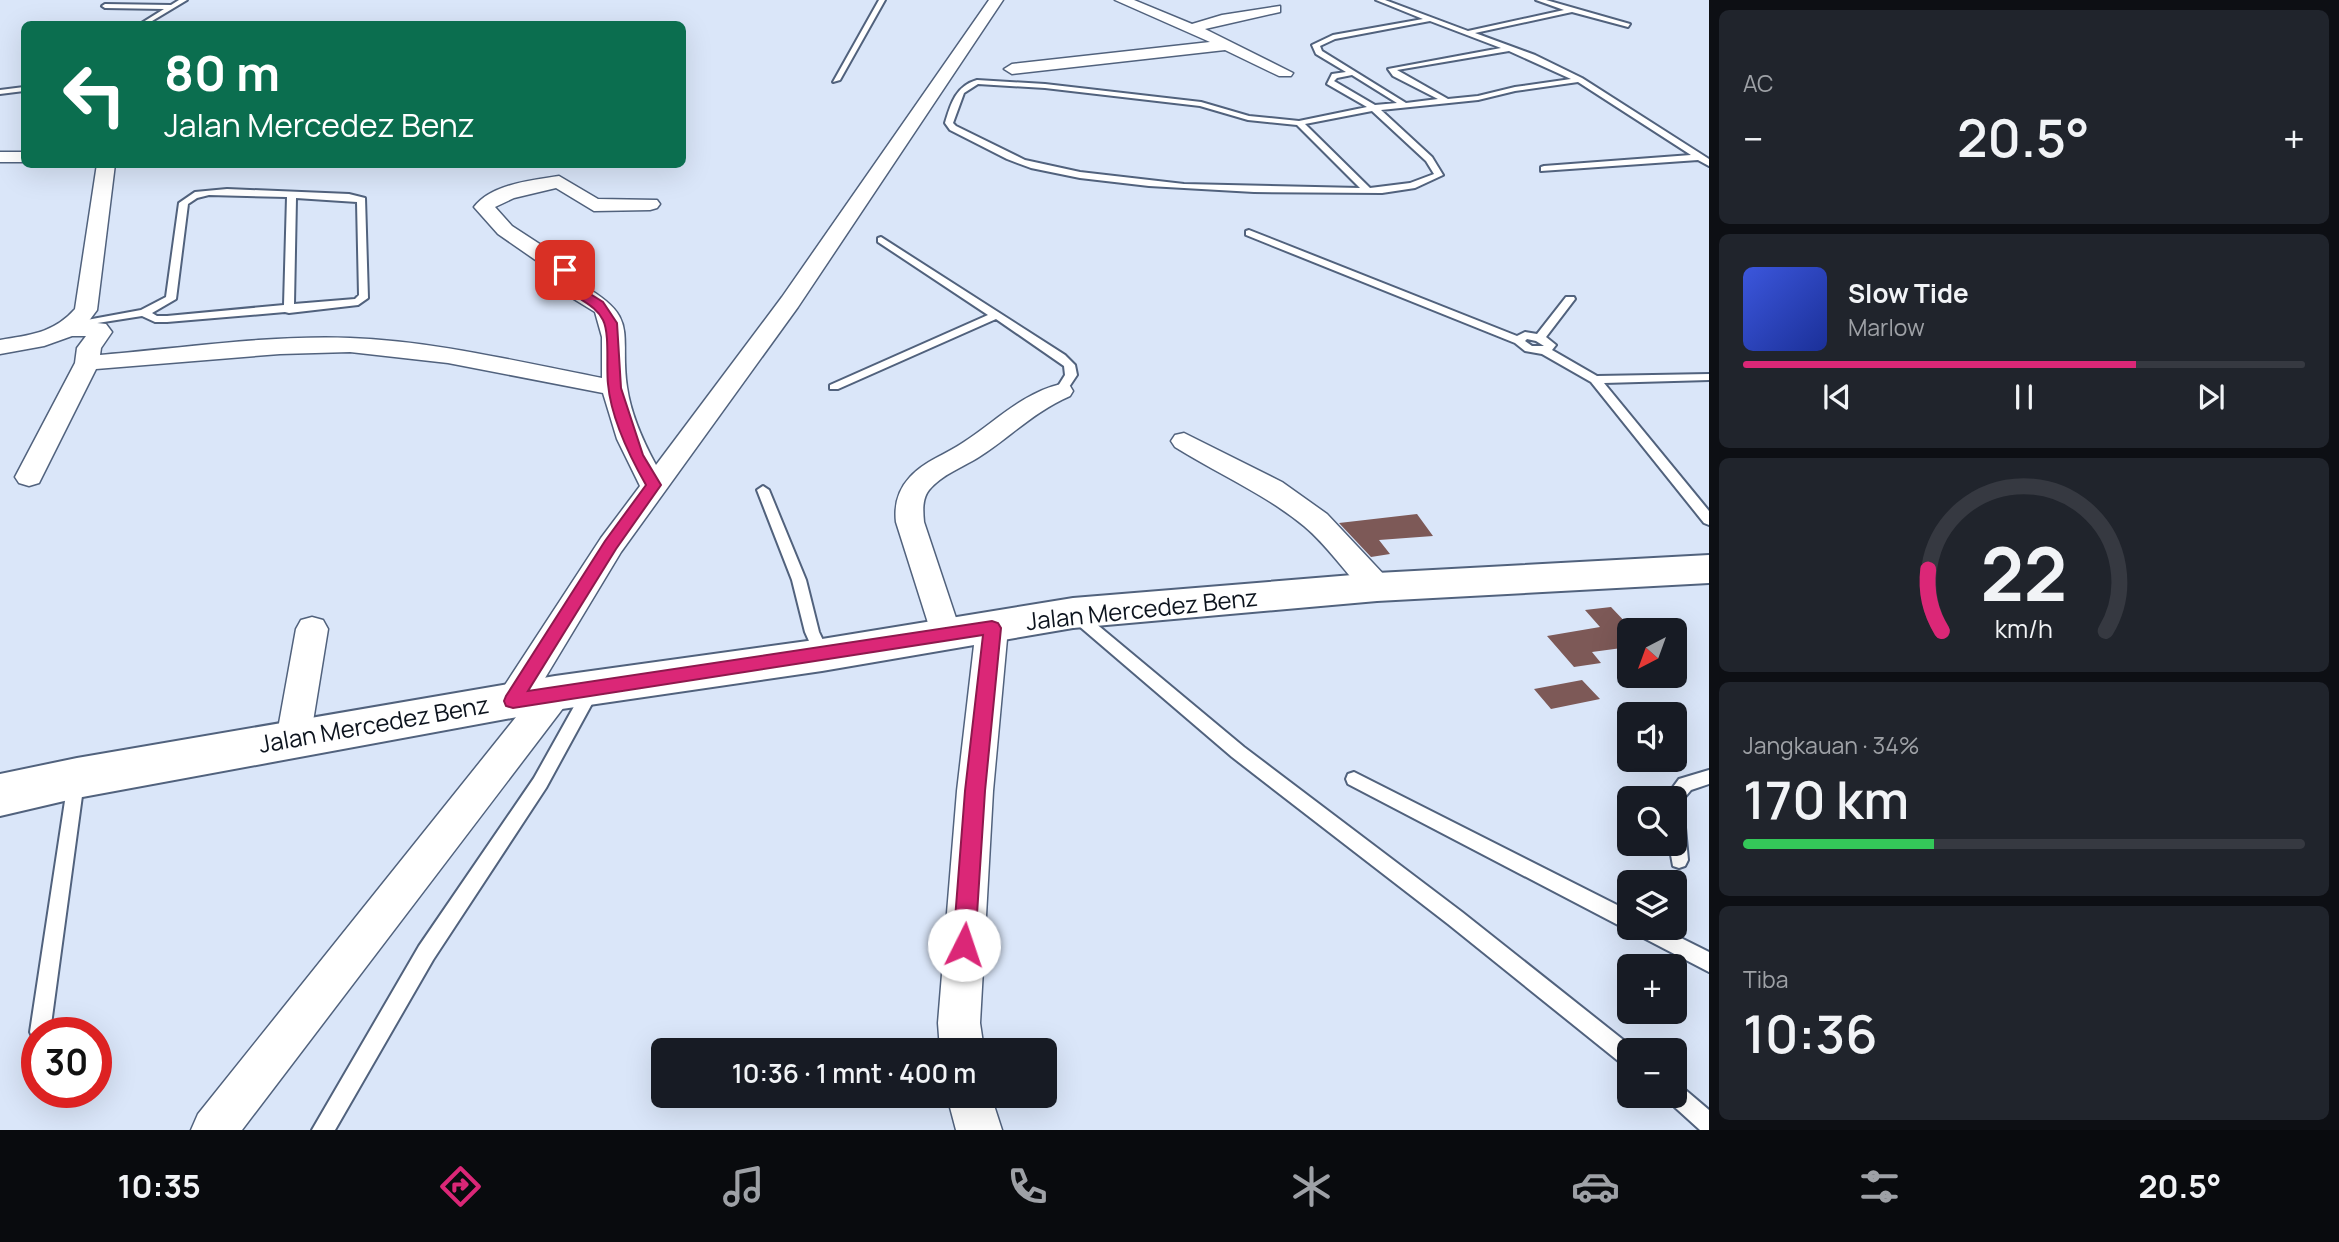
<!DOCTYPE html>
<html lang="id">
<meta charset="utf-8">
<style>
:root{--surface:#171b24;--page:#20242c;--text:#f1f3f6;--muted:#9ea1a6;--line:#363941;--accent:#db2777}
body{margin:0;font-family:Manrope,sans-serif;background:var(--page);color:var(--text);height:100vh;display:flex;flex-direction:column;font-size:26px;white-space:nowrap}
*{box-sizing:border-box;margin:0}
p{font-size:23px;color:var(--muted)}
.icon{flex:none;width:38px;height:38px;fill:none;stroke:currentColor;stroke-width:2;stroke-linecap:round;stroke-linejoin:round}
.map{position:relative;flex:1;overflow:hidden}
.details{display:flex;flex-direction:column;gap:10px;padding:10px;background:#0d0f14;width:630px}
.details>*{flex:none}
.top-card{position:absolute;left:21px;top:21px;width:665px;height:147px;border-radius:10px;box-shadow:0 7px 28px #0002;background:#0b6e4f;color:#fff;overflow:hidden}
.needle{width:46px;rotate:221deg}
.controls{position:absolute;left:1617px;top:618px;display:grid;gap:14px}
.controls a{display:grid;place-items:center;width:70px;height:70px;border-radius:10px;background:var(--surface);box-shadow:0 7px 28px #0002;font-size:35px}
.speed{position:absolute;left:21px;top:1017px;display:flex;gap:14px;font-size:35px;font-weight:700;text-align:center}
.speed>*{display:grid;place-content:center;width:91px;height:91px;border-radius:50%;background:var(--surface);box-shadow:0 7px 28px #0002;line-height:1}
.speed .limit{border:10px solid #d22;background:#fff;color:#111}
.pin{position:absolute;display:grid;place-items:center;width:60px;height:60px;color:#fff;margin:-30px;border-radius:14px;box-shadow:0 4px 10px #0006}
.me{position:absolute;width:77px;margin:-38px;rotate:4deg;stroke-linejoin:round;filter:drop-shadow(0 0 5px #0008)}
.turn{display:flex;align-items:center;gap:24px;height:147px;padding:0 28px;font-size:32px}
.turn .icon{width:91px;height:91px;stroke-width:2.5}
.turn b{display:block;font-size:49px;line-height:60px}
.big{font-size:52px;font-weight:600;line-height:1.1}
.details .tile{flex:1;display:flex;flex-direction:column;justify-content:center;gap:10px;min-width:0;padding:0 24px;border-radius:10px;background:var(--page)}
.details .dial{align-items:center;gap:0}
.dial svg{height:182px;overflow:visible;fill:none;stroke:var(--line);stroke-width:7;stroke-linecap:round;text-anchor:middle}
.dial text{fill:var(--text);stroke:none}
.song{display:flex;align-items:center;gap:21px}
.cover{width:84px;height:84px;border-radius:10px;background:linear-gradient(135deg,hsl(230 70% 55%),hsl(230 70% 35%))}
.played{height:7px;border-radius:4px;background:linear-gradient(90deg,var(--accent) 70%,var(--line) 70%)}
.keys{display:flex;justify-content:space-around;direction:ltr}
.heat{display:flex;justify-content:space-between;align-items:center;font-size:38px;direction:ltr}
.charge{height:10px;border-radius:5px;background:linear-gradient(90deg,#34c759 34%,var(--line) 0)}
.trip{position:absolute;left:651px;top:1038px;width:406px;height:70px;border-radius:10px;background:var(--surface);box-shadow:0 7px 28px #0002;font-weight:600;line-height:70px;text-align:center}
.menu{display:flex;height:112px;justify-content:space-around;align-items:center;background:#090b0e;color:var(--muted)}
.menu .icon{width:49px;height:49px}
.menu .on{color:var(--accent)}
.menu b{font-size:32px;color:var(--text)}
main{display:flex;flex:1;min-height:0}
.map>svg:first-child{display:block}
.building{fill:#7d5957}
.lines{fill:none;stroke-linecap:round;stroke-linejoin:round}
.service-casing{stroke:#51627d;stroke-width:4}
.minor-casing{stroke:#51627d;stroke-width:3}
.primary-casing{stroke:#51627d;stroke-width:4}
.service{fill:#fff;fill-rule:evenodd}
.minor{fill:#fff;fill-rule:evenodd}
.primary{fill:#fff;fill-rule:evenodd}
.route{fill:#db2777;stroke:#8e194d;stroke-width:2}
.labels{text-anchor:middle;stroke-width:5;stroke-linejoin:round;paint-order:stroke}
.street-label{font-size:24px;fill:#0c131d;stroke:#fff}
</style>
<main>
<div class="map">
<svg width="1709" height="1130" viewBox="0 0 1709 1130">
<rect width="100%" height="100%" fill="#dae6f9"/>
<path class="building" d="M1417 514 1433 536 1379 540 1390 554 1371 557 1339 523Z
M1611 607 1629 626V647L1592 652 1601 663 1574 667 1547 636 1600 627 1585 610Z
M1582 680 1600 699 1551 709 1534 689Z"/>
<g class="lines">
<defs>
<path id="service" d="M179 0H187L147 24H140L164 9 105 8 102 6 105 4 171 5Z
M879 0H885L840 80 833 82Z
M1376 0H1385L1468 31 1564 10 1536 0H1546L1630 24 1628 27 1572 12 1475 33 1535 55 1582 78 1709 159V166L1698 160 1541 171V167L1544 166 1691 155 1578 82 1515 91 1478 100 1381 110 1432 157 1443 175 1415 188 1382 193 1254 192 1149 186 1080 178 1031 168 1007 159 950 130 945 123C951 103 956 86 977 80L1045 84 1201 102 1249 116 1299 121 1367 107 1327 84 1332 74 1346 72 1316 54 1312 45 1333 35 1423 19ZM1430 21 1501 48 1388 69 1393 76 1438 99 1406 103 1322 51 1320 46 1335 39ZM1509 51 1571 79 1515 87 1478 96 1448 99 1397 70ZM1352 75 1397 103 1375 105 1334 81 1337 78ZM978 84 1045 88 1200 106 1248 120 1297 125 1360 188 1184 184 1080 172 1025 160 956 126 953 123 964 93ZM1372 111 1426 161 1434 174 1410 183 1370 188 1305 124Z
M24 87V91L0 94V90Z
M227 189 349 194 365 198 368 298 358 305 289 313 285 312 167 322H155L142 316 72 327 71 325 76 322 141 310 166 297 179 203 195 192ZM209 195 287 197 284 305 167 316H157L152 313 176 299 188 204 197 198ZM296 198 357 202 359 295 355 299 294 304Z
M1249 230 1517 336 1525 332 1537 334 1566 297H1574L1575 299 1546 337 1556 345 1552 350 1597 376 1709 374V380L1604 383 1709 511V525L1704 523 1591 382 1542 354 1525 351 1515 343 1246 235V231ZM1527 339 1536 341 1544 346H1532L1525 341Z
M881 237 1065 355 1075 365 1077 375 1065 393 1061 395 1055 391 1065 375 1064 366 996 319 838 389H830V385L988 315 878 242V238Z
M763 486 769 490 806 580 819 632 830 655 827 659H817L805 632 792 580 757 490Z
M1077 610 1082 612 1244 747 1462 912 1636 1050H1629V1067L1622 1064 1448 924 1232 757 1072 620 1070 616 1072 612Z
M592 683 598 685 600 689 546 788 433 960 335 1130H312L419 946 534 778 586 685Z
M1709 770V784L1691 790 1680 803 1675 805V798H1665L1679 779Z
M1354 772 1629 911V928H1661L1709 952V972L1636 934 1634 928 1629 930 1622 927 1348 784 1346 779 1348 774Z
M76 774 82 776 84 781 50 1032H37V1041L33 1039 30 1032 68 781 70 776Z
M1675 809 1681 812 1684 817 1688 860 1685 866 1679 868 1673 866 1669 844H1675Z
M1675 1084 1682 1087 1709 1110V1130H1700L1668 1101 1665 1096H1675Z"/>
<path id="minor" d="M989 0H1003L798 307 621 552 536 693C545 681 552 679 567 683L572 693 567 703 242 1130H191L198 1114 520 712 513 715 501 711 496 701 501 691 601 538 640 486 617 439 603 393 448 363 350 352 280 354 96 369 39 483 29 486 19 483 15 477 75 363 77 348 86 336H72L44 346 0 354V340C30 335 54 333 75 309L97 164H115L97 310 88 322 106 324 112 332 101 348 100 355C182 348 267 335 350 338 434 341 519 362 602 378V337L595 312 564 293 560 277 498 234 474 207C491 184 533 180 559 176L598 199 657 200 660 204 657 208 650 210 594 211 556 188 514 198 495 207 512 226 578 269 582 285C641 318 619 333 627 387 631 415 643 441 656 465L782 297Z
M1115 0H1134L1192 24 1222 15 1280 6V12L1205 29 1293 73 1291 76H1279L1225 50 1012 74 1004 69 1012 64 1210 42Z
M0 152H24V162H0Z
M1061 384 1070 386 1073 391 1070 396C1035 411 1010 437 979 457 963 467 941 475 929 490 922 499 923 511 924 522L961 633 956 642 945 645 934 642 896 522C894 505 898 490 910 477 924 461 947 454 964 442 996 421 1023 393 1061 384Z
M1184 433 1282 482 1327 514 1388 579 1392 587 1388 595 1377 598 1366 595C1346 573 1327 545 1304 526 1265 494 1218 474 1175 447L1171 441 1175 435Z
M992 616 1003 619 1008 628 993 791 980 1023 984 1050H940L938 1023 957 791 976 628 981 619Z
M312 617 323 620 328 629 310 740 305 750 293 755 281 750 276 740 296 629 301 620Z
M947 1096H991L1002 1130H956Z"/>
<path id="primary" d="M1709 555V583L1377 601 1073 628 822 671 555 710 77 798 0 816V774L77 758 555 676 822 639 1073 598 1377 573Z"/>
</defs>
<use href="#service" class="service-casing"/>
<use href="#minor" class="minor-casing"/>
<use href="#primary" class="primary-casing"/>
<use href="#service" class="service"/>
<use href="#minor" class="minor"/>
<use href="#primary" class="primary"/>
</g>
<path class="route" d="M561 268H569L578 278 576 285 603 302 617 323 621 388 643 455 661 485 616 549 528 691 992 621 998 623 1001 628 985 791 975 945 972 953 964 956 957 953 953 945 965 791 983 635 513 708 506 706 504 701 506 696 605 541 646 485C630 457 611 417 608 384 606 367 610 334 603 320 594 302 574 300 564 284L566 278 559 270Z"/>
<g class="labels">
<g class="street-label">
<text transform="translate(1142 610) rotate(-6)" y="8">Jalan Mercedez Benz</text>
<text transform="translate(374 725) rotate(-10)" y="8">Jalan Mercedez Benz</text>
</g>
</g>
</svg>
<div class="controls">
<a><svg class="needle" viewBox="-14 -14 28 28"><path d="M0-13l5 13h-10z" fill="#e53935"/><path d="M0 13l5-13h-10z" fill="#9ea1a6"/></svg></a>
<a><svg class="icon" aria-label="sound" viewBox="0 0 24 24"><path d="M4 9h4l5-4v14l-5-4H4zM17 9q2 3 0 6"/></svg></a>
<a><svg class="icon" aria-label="search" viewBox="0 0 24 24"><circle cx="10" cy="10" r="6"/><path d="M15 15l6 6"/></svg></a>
<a><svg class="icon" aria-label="layers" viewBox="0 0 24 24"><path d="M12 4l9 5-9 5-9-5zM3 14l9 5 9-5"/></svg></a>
<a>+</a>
<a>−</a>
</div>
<div class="speed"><div class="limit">30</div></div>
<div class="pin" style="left:565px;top:270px;background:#d93025"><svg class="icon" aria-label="arrive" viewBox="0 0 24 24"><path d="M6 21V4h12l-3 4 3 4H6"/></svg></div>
<svg class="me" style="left:964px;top:945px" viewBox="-20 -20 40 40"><circle r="19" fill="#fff"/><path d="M0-13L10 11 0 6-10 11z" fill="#db2777"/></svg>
<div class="trip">10:36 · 1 mnt · 400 m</div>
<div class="top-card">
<div class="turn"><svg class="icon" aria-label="left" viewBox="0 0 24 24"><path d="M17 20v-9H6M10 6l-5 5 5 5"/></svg><div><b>80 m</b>Jalan Mercedez Benz</div></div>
</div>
</div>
<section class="details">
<div class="tile"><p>AC</p>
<div class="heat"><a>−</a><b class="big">20.5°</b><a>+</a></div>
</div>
<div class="tile">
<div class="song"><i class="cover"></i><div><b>Slow Tide</b><p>Marlow</p></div></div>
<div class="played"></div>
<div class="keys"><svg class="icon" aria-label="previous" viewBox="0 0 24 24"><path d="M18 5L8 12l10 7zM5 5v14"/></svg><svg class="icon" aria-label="pause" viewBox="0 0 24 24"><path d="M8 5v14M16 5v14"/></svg><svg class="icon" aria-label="next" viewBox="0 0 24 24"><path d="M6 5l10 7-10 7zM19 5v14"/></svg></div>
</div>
<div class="tile dial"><svg viewBox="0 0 100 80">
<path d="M14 69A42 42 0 1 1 86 69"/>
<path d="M14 69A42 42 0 0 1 8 42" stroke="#db2777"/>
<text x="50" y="56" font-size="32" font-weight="700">22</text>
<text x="50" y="72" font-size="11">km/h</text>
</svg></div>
<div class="tile"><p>Jangkauan · 34%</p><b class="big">170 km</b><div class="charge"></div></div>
<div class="tile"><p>Tiba</p><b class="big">10:36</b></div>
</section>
</main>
<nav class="menu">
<b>10:35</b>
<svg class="icon on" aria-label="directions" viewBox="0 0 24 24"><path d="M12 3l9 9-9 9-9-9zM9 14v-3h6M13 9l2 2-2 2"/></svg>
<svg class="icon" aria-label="music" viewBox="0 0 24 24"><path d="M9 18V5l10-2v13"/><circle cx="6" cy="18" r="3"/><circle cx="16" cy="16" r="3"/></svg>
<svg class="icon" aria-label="phone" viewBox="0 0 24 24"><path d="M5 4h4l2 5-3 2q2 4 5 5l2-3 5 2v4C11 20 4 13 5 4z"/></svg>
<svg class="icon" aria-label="climate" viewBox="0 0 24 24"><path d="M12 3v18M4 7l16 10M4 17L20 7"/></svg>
<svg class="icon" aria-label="car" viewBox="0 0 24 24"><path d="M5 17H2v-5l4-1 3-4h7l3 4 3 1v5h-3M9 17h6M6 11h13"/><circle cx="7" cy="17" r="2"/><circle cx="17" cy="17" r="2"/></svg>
<svg class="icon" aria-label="filters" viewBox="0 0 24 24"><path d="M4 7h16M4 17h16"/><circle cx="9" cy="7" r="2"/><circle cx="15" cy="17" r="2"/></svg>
<b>20.5°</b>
</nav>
